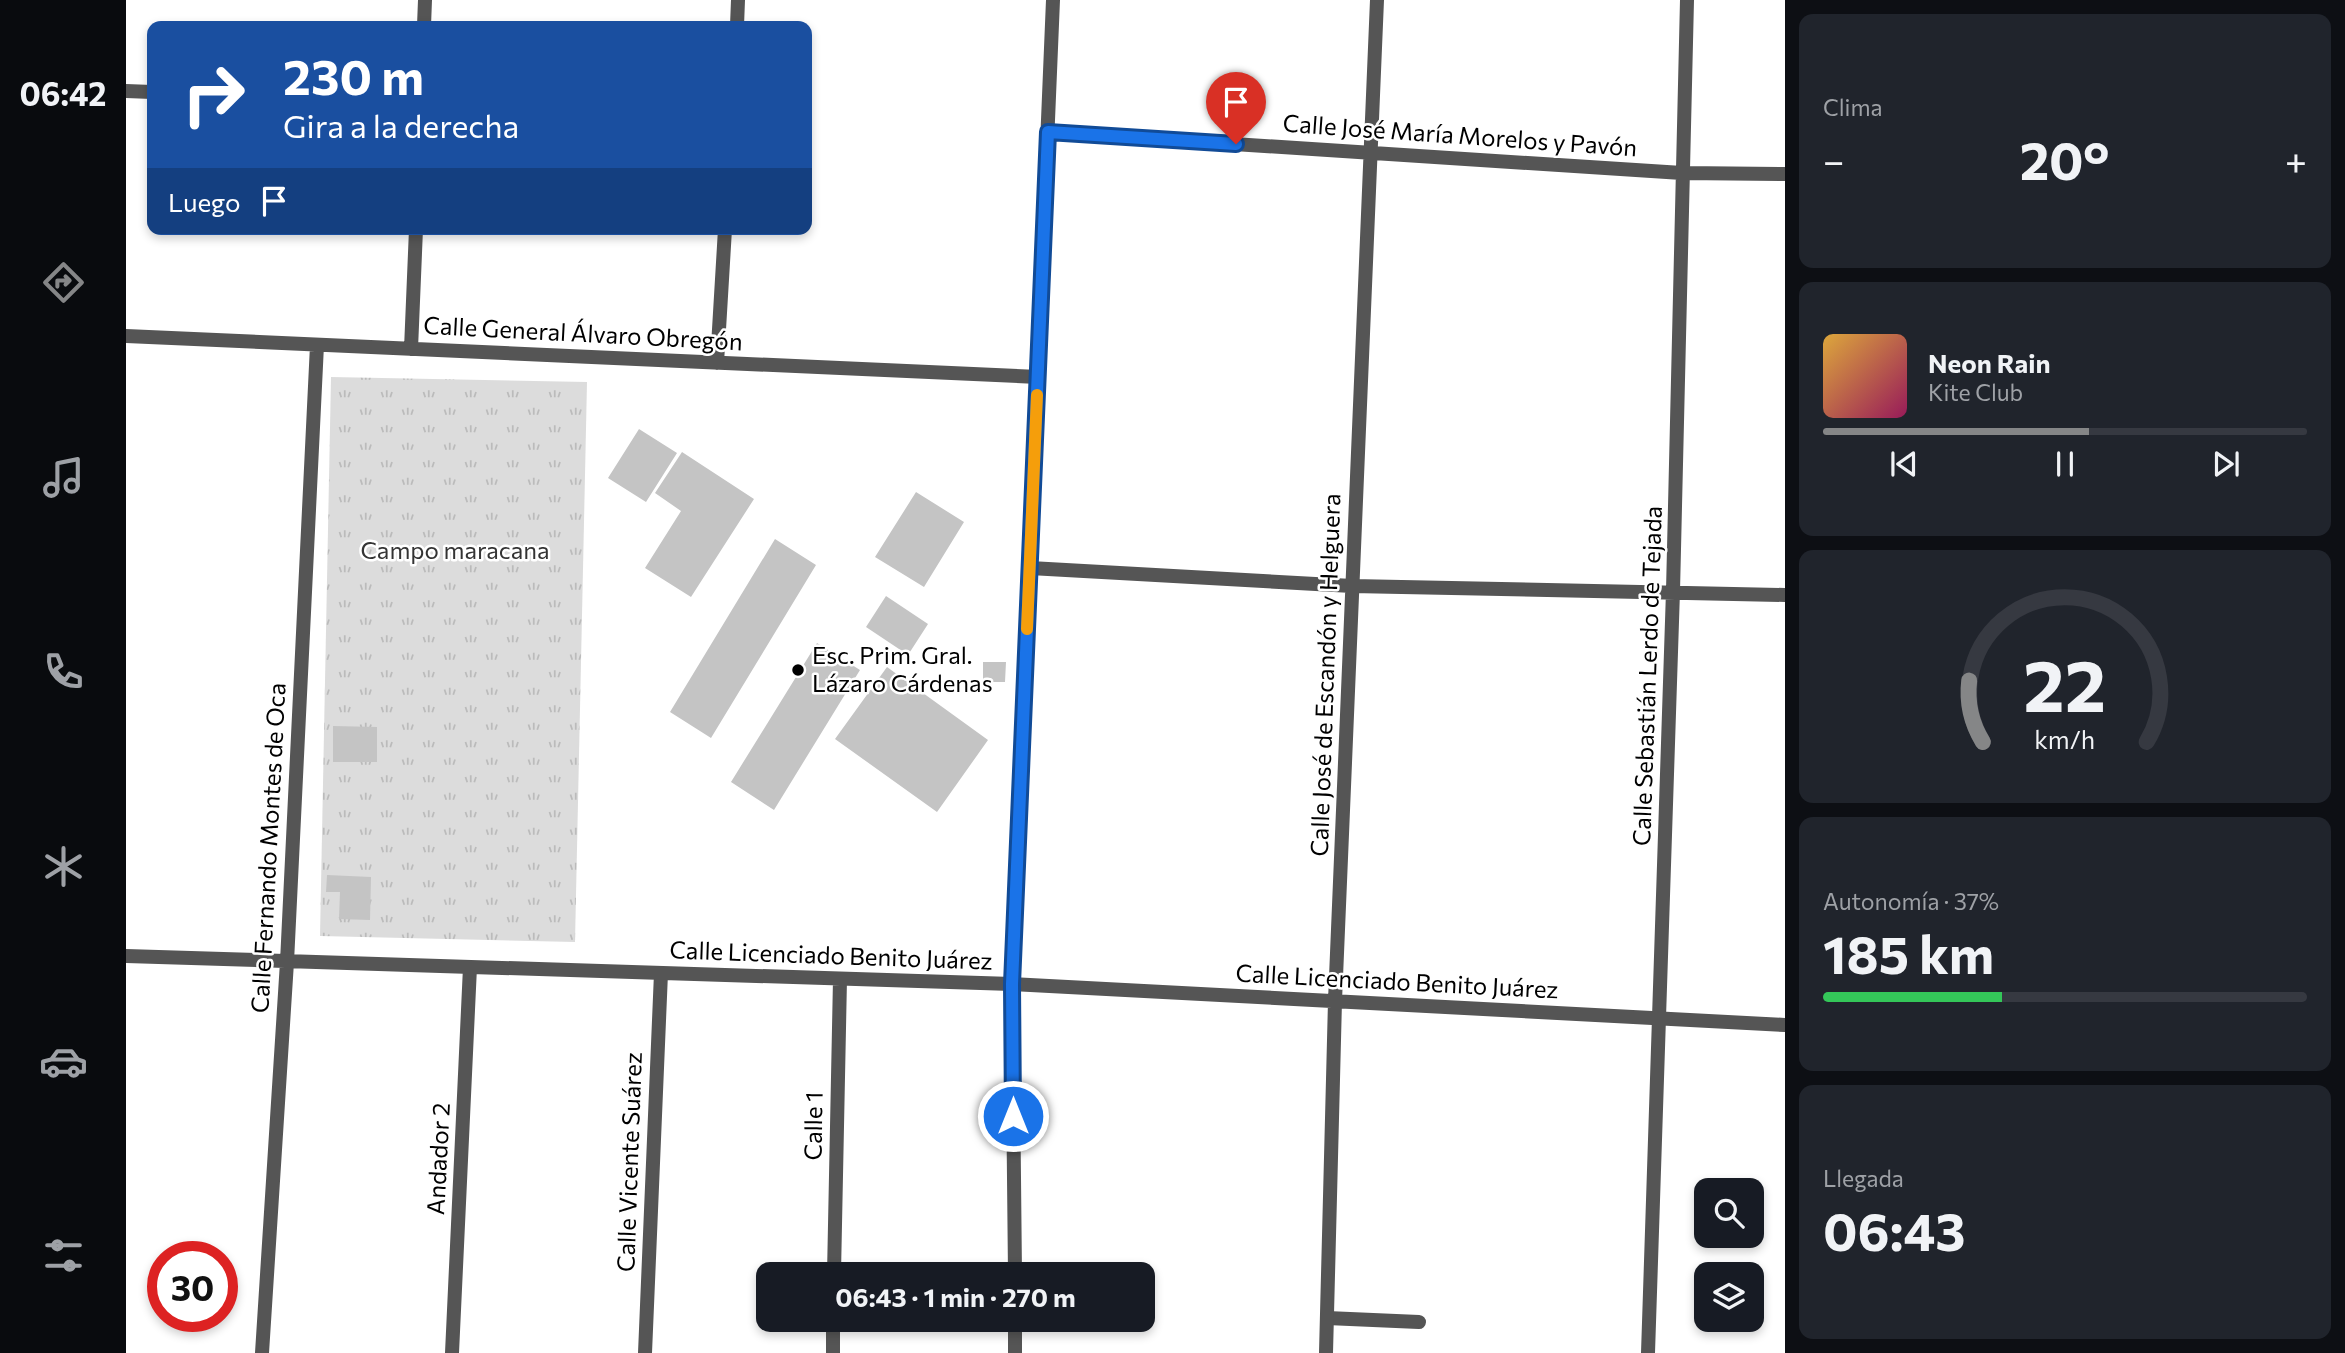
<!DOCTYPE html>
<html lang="es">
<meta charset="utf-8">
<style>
:root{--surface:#171b24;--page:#20242c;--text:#f1f3f6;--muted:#9ea1a6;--line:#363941;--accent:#858687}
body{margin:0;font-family:Commissioner,sans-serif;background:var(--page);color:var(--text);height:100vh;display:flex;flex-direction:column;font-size:26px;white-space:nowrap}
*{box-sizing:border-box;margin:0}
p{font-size:23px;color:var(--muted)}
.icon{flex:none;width:38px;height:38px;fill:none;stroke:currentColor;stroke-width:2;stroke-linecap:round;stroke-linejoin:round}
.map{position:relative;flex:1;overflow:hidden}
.sheet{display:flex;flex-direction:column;gap:14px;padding:14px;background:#0d0f14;width:560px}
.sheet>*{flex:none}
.top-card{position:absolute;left:21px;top:21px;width:665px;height:214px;border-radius:14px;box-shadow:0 4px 10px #0003;background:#1a4fa0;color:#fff;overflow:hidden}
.buttons{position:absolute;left:1568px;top:1178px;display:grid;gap:14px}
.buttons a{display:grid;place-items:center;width:70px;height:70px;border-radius:14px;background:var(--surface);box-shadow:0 4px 10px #0003;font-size:35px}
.speed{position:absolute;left:21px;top:1241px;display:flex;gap:14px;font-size:35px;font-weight:700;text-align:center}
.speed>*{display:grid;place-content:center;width:91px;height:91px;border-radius:50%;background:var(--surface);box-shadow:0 4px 10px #0003;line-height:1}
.speed .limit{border:10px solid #d22;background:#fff;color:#111}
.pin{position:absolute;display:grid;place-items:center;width:60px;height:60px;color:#fff;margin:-72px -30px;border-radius:50% 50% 50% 0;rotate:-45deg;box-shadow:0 0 7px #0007}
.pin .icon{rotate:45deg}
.me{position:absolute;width:77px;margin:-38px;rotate:0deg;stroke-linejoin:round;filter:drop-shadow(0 0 5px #0008)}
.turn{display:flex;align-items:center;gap:24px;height:147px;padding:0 21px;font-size:32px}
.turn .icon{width:91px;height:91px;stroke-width:2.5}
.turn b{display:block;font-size:49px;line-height:60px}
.then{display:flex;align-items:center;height:66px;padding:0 21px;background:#0003;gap:14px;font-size:26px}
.big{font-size:52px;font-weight:700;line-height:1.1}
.sheet .widget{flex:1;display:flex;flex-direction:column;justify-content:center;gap:10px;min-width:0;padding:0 24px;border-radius:14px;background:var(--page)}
.sheet .dial{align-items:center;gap:0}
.dial svg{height:182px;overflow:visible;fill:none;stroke:var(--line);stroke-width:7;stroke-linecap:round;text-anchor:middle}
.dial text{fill:var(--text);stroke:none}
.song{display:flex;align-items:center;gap:21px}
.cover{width:84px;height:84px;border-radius:10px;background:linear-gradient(135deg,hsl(40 70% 55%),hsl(330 70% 35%))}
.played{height:7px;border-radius:4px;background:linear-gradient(90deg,var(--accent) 55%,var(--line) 55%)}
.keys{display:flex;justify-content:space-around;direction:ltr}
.heat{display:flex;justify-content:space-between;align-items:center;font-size:38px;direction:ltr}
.charge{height:10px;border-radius:5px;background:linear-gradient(90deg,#34c759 37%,var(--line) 0)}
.trip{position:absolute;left:630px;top:1262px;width:399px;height:70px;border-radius:14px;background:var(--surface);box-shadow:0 4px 10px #0003;font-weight:700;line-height:70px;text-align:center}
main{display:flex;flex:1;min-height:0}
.tabs{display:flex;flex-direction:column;width:126px;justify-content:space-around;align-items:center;background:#090b0e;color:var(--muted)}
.tabs .icon{width:49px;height:49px}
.tabs .on{color:var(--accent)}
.tabs b{font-size:32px;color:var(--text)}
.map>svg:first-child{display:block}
.park{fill:url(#park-tufts)}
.building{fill:#c4c4c4}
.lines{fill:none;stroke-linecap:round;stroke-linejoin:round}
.lane{stroke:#555;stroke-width:14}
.street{stroke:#555;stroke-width:14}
.route-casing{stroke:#114b97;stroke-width:18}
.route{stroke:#1a73e8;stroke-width:12}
.slow{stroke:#f59e0b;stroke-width:12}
.poi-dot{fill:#000;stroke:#fff;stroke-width:2.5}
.labels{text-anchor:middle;stroke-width:5;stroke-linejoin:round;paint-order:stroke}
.street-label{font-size:24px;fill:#000;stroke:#fff}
.park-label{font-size:24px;fill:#333;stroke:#fff}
.poi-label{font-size:24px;fill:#000;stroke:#fff;text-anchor:start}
</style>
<main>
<nav class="tabs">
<b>06:42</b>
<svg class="icon on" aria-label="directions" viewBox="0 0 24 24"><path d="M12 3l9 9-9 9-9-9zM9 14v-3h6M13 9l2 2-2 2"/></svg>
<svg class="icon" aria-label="music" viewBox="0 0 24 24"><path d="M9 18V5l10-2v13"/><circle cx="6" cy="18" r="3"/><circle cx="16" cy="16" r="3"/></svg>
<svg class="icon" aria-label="phone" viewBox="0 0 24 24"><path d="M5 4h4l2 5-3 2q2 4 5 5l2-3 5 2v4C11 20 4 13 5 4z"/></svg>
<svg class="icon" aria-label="climate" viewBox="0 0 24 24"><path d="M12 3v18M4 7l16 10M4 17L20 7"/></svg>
<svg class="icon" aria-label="car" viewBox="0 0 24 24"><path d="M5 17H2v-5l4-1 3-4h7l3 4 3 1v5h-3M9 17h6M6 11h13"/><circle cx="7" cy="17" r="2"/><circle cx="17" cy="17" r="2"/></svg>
<svg class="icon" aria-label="filters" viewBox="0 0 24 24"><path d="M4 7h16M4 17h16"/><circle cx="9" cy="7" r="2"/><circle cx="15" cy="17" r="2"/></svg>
</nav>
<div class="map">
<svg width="1659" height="1353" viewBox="0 0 1659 1353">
<defs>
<pattern id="park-tufts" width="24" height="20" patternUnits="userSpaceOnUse" patternTransform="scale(1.75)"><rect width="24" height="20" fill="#dcdcdc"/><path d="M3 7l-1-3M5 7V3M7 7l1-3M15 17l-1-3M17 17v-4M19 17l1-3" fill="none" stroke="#bbb"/></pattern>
</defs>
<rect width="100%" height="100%" fill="#fff"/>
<path class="park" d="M205 377 461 382 449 942 194 936Z"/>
<path class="building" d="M513 429 551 453 520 502 482 478Z
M556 452 628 499 565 597 519 568 555 511 529 493Z
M790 492 838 522 798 587 749 557Z
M649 539 690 565 585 738 544 712Z
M760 596 802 624 782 655 740 627Z
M691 643 734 670 648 810 605 782Z
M857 662H880L879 682H857Z
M761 667 862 740 811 812 709 739Z
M207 726 251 727V762H207Z
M201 875 245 877 244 920 213 919 214 892H200Z"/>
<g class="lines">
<path class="lane" d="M1201 1318 1293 1322"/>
<path class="street" d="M298 26 299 0
M611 26 612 0
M0 91 26 92
M922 132 1556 173 1659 174
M0 336 912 377
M285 349 290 229
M591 363 599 229
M904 568 1226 586 1659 595
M0 956 886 984 1659 1025
M708 1274 714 979
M889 1274 886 984 927 0
M889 1320V1353
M136 1353 161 962 191 345
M326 1353 344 967
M519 1353 535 973
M707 1353V1320
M1200 1353 1209 1001 1251 0
M1522 1353 1547 591 1561 0"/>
</g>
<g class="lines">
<defs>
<path id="route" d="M887 1116 886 984 922 132 1110 144"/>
</defs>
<use href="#route" class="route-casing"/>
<use href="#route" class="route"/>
<path class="slow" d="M901 629 911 395"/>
</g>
<circle class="poi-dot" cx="672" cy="670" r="7"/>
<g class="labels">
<g class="street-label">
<text transform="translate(1334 136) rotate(4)" y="8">Calle José María Morelos y Pavón</text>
<text transform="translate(457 334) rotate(3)" y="8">Calle General Álvaro Obregón</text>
<text transform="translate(1200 675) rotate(-88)" y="8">Calle José de Escandón y Helguera</text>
<text transform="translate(1522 676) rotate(-88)" y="8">Calle Sebastián Lerdo de Tejada</text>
<text transform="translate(143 848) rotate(-87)" y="8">Calle Fernando Montes de Oca</text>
<text transform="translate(705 956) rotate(2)" y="8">Calle Licenciado Benito Juárez</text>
<text transform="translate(1271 982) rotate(3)" y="8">Calle Licenciado Benito Juárez</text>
<text transform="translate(688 1126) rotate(-89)" y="8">Calle 1</text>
<text transform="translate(313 1159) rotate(-87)" y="8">Andador 2</text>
<text transform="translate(504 1162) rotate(-88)" y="8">Calle Vicente Suárez</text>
</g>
<g class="park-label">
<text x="329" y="559">Campo maracana</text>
</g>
<g class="poi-label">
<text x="686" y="664">Esc. Prim. Gral.<tspan x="686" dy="28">Lázaro Cárdenas</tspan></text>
</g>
</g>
</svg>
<div class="buttons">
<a><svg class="icon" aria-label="search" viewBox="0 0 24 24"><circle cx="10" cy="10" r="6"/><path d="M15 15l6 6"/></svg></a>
<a><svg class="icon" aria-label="layers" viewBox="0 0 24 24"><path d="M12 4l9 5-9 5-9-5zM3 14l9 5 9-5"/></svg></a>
</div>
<div class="speed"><div class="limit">30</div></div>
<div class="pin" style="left:1110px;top:144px;background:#d93025"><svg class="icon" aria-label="arrive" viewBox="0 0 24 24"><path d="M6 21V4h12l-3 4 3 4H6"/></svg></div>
<svg class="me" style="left:887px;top:1116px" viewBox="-20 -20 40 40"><circle r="17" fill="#1a73e8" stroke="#fff" stroke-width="3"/><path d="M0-11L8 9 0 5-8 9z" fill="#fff"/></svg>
<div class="trip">06:43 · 1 min · 270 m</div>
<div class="top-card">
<div class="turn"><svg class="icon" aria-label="right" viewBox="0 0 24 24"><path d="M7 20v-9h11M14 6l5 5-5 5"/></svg><div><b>230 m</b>Gira a la derecha</div></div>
<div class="then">Luego<svg class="icon" aria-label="arrive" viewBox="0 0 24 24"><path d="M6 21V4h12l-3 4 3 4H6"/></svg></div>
</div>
</div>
<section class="sheet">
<div class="widget"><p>Clima</p>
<div class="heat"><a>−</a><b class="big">20°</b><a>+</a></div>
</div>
<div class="widget">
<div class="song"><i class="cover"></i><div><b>Neon Rain</b><p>Kite Club</p></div></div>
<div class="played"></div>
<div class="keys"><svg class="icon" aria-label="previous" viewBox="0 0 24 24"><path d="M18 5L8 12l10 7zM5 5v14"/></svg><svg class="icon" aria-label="pause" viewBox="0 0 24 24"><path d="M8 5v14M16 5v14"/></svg><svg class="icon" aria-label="next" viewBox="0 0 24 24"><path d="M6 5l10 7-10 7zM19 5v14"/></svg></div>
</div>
<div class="widget dial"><svg viewBox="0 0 100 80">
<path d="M14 69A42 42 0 1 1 86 69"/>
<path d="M14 69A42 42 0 0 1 8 42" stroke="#858687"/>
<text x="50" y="56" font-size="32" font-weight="700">22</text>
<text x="50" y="72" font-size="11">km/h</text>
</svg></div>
<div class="widget"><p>Autonomía · 37%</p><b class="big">185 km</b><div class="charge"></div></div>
<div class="widget"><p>Llegada</p><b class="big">06:43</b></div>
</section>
</main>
